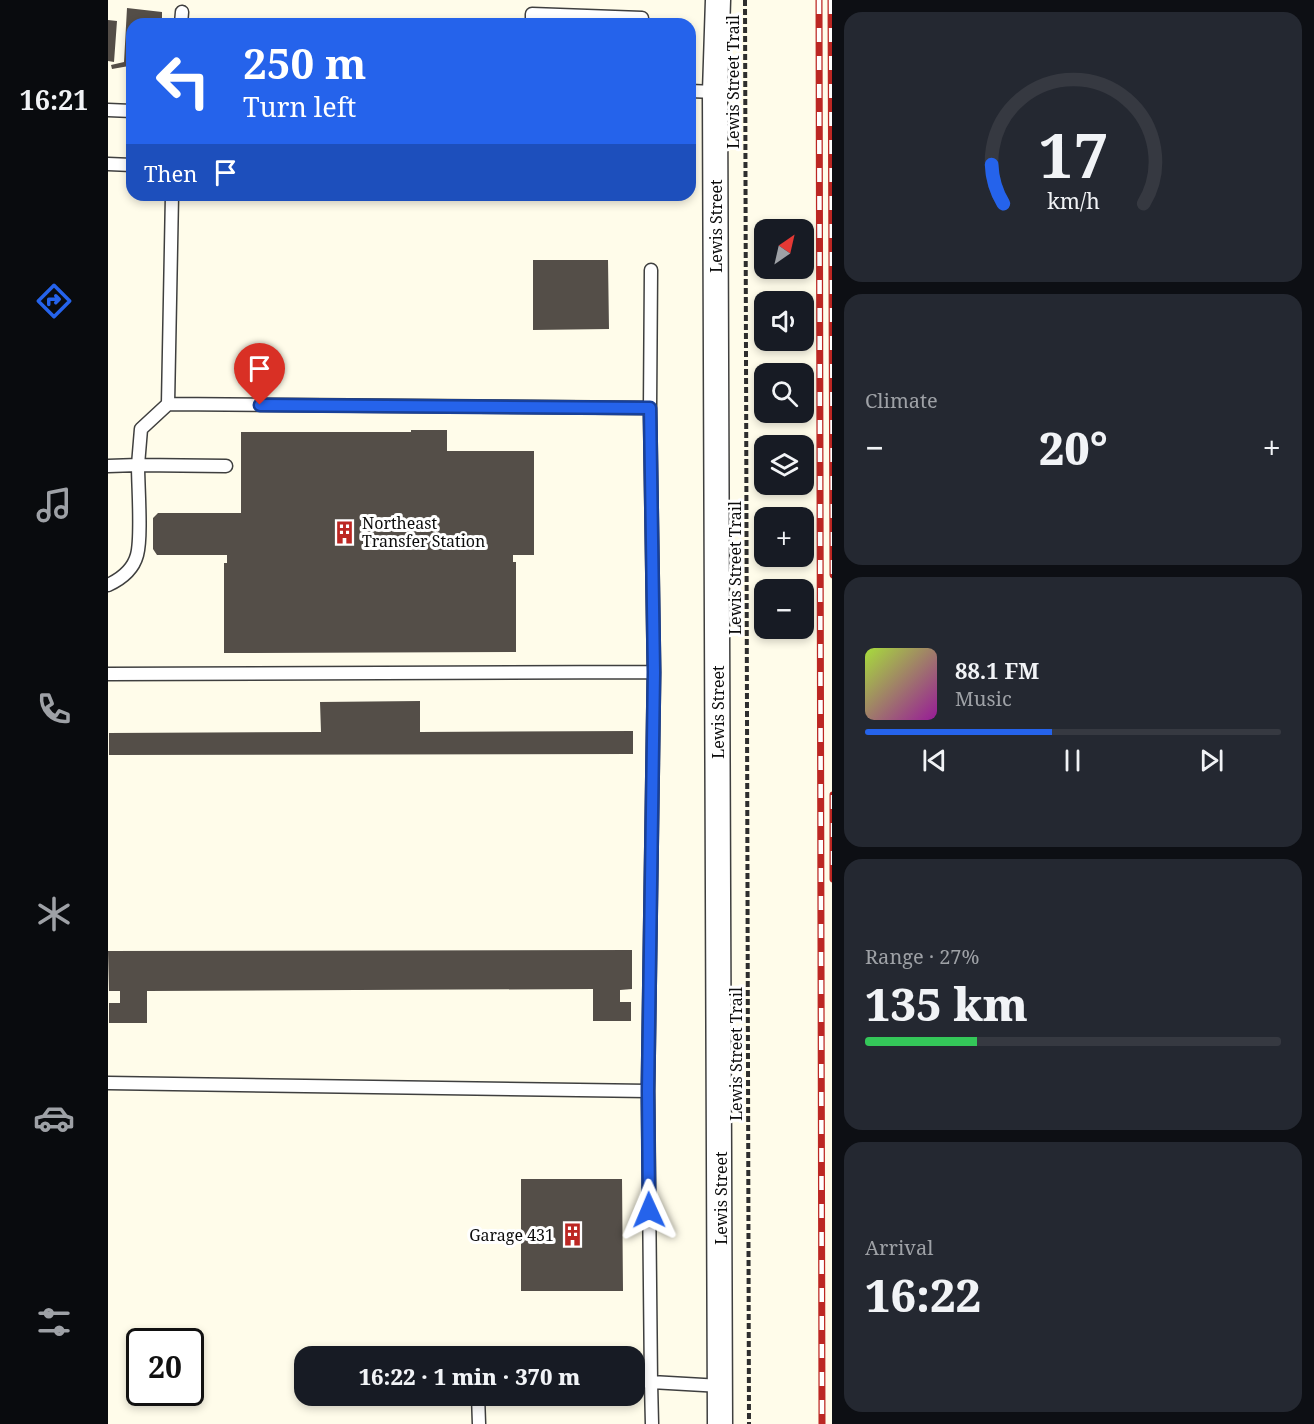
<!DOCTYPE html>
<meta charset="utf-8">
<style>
:root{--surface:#171b24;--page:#242831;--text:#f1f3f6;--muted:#9ea1a6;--line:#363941;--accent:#2563eb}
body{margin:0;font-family:"Noto Serif",serif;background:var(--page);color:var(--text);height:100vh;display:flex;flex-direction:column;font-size:22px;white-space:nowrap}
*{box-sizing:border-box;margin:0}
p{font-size:20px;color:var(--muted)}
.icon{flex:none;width:33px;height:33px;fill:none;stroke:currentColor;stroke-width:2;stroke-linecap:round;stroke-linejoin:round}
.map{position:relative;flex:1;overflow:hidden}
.drawer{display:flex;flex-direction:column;gap:12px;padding:12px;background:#0d0f14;width:482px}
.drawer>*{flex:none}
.top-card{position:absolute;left:18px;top:18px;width:570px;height:183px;border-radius:18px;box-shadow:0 3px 9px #0003;background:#2563eb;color:#fff;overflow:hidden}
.needle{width:39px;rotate:34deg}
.controls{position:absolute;left:646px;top:219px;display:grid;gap:12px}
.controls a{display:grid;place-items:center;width:60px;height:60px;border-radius:12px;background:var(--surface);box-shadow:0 3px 9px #0003;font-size:30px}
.speed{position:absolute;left:18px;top:1328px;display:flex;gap:12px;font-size:30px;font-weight:700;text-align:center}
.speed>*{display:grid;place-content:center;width:78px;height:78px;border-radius:50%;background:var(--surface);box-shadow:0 3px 9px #0003;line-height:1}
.speed .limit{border:3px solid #111;border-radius:9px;background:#fff;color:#111}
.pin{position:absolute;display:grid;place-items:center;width:51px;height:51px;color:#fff;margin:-62px -26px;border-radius:50% 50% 50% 0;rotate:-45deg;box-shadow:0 0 6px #0007}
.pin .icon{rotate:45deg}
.me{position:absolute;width:66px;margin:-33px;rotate:359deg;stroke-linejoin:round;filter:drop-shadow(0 0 4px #0008)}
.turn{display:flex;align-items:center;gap:21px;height:126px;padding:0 18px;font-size:27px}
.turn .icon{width:78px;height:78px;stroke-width:2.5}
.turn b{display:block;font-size:42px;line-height:51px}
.then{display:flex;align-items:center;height:57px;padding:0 18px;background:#0003;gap:12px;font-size:22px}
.big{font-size:45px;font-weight:800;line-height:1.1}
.drawer .widget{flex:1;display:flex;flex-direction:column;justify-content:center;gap:9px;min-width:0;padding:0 21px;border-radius:18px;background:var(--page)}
.drawer .dial{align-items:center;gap:0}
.dial svg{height:156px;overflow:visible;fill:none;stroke:var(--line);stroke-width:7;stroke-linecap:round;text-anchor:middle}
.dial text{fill:var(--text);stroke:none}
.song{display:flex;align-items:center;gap:18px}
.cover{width:72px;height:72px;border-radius:9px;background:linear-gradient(135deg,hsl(80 70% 55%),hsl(300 70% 35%))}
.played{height:6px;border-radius:3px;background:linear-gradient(90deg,var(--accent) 45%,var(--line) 45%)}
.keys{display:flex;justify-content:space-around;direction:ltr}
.heat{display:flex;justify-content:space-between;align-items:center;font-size:33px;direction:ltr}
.charge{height:9px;border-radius:4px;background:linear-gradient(90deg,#34c759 27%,var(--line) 0)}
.trip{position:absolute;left:186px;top:1346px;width:351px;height:60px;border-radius:18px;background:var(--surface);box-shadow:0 3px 9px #0003;font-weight:800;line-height:60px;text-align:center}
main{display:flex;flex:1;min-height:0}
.tabs{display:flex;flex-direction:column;width:108px;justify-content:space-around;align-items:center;background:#090b0e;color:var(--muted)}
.tabs .icon{width:42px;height:42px}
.tabs .selected{color:var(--accent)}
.tabs b{font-size:27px;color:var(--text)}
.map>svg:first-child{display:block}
.building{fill:#544e48}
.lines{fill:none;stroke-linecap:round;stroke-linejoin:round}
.lane-casing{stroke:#3f3f3f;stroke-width:15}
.street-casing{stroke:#3f3f3f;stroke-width:27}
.path{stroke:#2e2e2e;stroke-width:4;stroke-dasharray:6 3;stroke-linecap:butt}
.lane{stroke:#fff;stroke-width:12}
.street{stroke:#fff;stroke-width:24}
.rail-casing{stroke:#bc2723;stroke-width:7}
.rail{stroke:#fff;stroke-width:4.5;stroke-dasharray:14;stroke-linecap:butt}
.route-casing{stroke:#184099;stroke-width:15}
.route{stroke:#2563eb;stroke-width:10}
.labels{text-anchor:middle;stroke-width:6;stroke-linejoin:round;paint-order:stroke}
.street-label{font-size:16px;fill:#0c0c0c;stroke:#fff}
.poi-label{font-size:16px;fill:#0c0c0c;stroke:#fff;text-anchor:start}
</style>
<main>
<nav class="tabs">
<b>16:21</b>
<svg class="icon selected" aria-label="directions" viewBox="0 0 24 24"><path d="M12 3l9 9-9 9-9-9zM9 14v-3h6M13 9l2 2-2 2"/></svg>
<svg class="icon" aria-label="music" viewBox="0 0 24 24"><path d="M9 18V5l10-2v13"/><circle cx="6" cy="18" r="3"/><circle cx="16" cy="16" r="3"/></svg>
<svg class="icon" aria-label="phone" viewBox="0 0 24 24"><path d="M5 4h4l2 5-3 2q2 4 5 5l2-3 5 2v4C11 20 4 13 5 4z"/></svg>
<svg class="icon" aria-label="climate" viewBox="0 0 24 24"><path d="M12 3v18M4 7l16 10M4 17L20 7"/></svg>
<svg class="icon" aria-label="car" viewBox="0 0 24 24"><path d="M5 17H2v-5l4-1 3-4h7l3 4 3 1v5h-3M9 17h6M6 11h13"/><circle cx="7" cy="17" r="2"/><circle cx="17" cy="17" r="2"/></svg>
<svg class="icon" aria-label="filters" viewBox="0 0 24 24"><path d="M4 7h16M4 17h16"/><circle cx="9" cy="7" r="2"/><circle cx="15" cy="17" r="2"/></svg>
</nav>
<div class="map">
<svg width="725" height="1424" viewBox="0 0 725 1424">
<rect width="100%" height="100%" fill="#fffcea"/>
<path class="building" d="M19 8 54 12V18L58 19V24H24L21 66 4 69 3 65 16 62Z
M0 20 9 21 6 62 0 61Z
M425 260H500L501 329 425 330Z
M303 430H339V451H426V555H405V562H408V652L116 653V563H119V555H49L45 549V518L50 513H133V432H303Z
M312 701V732L525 731V754L1 755V733L213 732 212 702Z
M524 950V989L512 990V1002H523V1021H485V989L39 991V1023H1V1003H12V991H1L0 951Z
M413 1179H514L515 1291H413Z"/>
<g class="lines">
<defs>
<path id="lane" d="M73 24 74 12
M424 24V14L534 18
M582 91 607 92
M0 110 24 111
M0 164 24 165
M60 404 542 408 543 270
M0 466 30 465 33 429 60 404 64 195
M0 585C13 579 25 570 29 555 34 537 30 487 30 465L118 466
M546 672 540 1091 543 1382 613 1386
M0 674 546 672 542 408
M0 1083 540 1091
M526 1381 543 1382 544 1424
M370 1395 371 1424"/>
<path id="street" d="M610 0 607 92 612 1424"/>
</defs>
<use href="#lane" class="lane-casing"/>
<use href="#street" class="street-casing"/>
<path class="path" d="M637 0 641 1424"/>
<use href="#lane" class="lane"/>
<use href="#street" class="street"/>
<defs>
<path id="rail" d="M711 0 714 1424
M723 0 725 575
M725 795V879"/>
</defs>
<use href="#rail" class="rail-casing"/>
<use href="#rail" class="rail"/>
</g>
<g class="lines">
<defs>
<path id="route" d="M152 405 542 408 546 672 540 1091 541 1210"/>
</defs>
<use href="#route" class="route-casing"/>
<use href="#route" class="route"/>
</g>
<defs>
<symbol id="building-bare" viewBox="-9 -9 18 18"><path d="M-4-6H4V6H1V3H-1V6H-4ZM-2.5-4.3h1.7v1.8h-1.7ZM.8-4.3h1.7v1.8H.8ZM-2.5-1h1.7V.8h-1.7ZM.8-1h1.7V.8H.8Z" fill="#bc2723" stroke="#fff" stroke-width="2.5" paint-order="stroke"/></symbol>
</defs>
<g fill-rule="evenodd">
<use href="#building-bare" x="220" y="516" width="33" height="33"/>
<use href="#building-bare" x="448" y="1218" width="33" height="33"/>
</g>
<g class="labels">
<g class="street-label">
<text transform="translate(625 82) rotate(-90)" y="6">Lewis Street Trail</text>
<text transform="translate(608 226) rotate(-90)" y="6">Lewis Street</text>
<text transform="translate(627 568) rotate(-90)" y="6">Lewis Street Trail</text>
<text transform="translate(610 712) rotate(-90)" y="6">Lewis Street</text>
<text transform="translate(628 1054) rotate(-90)" y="6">Lewis Street Trail</text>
<text transform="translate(613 1198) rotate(-90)" y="6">Lewis Street</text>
</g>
<g class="poi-label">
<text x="254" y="529">Northeast<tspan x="254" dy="18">Transfer Station</tspan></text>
<text x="446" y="1241" text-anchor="end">Garage 431</text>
</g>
</g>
</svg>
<div class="controls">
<a><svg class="needle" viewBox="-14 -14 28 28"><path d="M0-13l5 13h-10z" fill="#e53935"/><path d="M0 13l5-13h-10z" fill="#9ea1a6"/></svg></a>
<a><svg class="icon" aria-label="sound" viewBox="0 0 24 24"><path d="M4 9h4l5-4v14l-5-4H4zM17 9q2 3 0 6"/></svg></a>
<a><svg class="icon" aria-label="search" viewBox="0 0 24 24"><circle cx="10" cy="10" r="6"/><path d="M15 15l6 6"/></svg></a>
<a><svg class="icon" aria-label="layers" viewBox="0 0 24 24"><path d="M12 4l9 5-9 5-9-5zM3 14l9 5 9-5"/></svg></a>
<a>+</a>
<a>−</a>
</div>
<div class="speed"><div class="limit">20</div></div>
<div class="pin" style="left:152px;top:405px;background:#d93025"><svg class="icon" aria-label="arrive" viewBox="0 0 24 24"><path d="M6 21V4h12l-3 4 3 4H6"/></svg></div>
<svg class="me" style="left:541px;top:1210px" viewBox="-20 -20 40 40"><path d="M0-17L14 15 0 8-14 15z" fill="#2563eb" stroke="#fff" stroke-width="4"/></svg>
<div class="trip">16:22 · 1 min · 370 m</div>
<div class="top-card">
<div class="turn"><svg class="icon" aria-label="left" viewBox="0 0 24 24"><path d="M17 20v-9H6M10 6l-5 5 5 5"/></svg><div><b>250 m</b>Turn left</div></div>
<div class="then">Then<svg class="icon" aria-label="arrive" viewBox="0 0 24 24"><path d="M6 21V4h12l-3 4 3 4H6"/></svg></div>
</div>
</div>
<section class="drawer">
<div class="widget dial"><svg viewBox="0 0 100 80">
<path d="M14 69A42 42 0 1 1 86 69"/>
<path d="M14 69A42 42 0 0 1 8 49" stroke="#2563eb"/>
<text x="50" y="56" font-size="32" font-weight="700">17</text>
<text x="50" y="72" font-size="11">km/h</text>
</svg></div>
<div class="widget"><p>Climate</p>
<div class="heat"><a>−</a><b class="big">20°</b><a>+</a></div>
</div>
<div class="widget">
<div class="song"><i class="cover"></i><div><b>88.1 FM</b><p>Music</p></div></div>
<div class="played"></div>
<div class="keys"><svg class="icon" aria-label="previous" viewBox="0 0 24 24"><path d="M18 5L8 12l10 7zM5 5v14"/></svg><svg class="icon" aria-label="pause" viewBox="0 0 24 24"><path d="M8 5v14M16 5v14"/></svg><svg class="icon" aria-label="next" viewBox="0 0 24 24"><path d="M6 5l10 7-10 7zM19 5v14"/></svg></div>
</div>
<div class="widget"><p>Range · 27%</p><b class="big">135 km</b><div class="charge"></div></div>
<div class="widget"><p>Arrival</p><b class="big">16:22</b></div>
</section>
</main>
